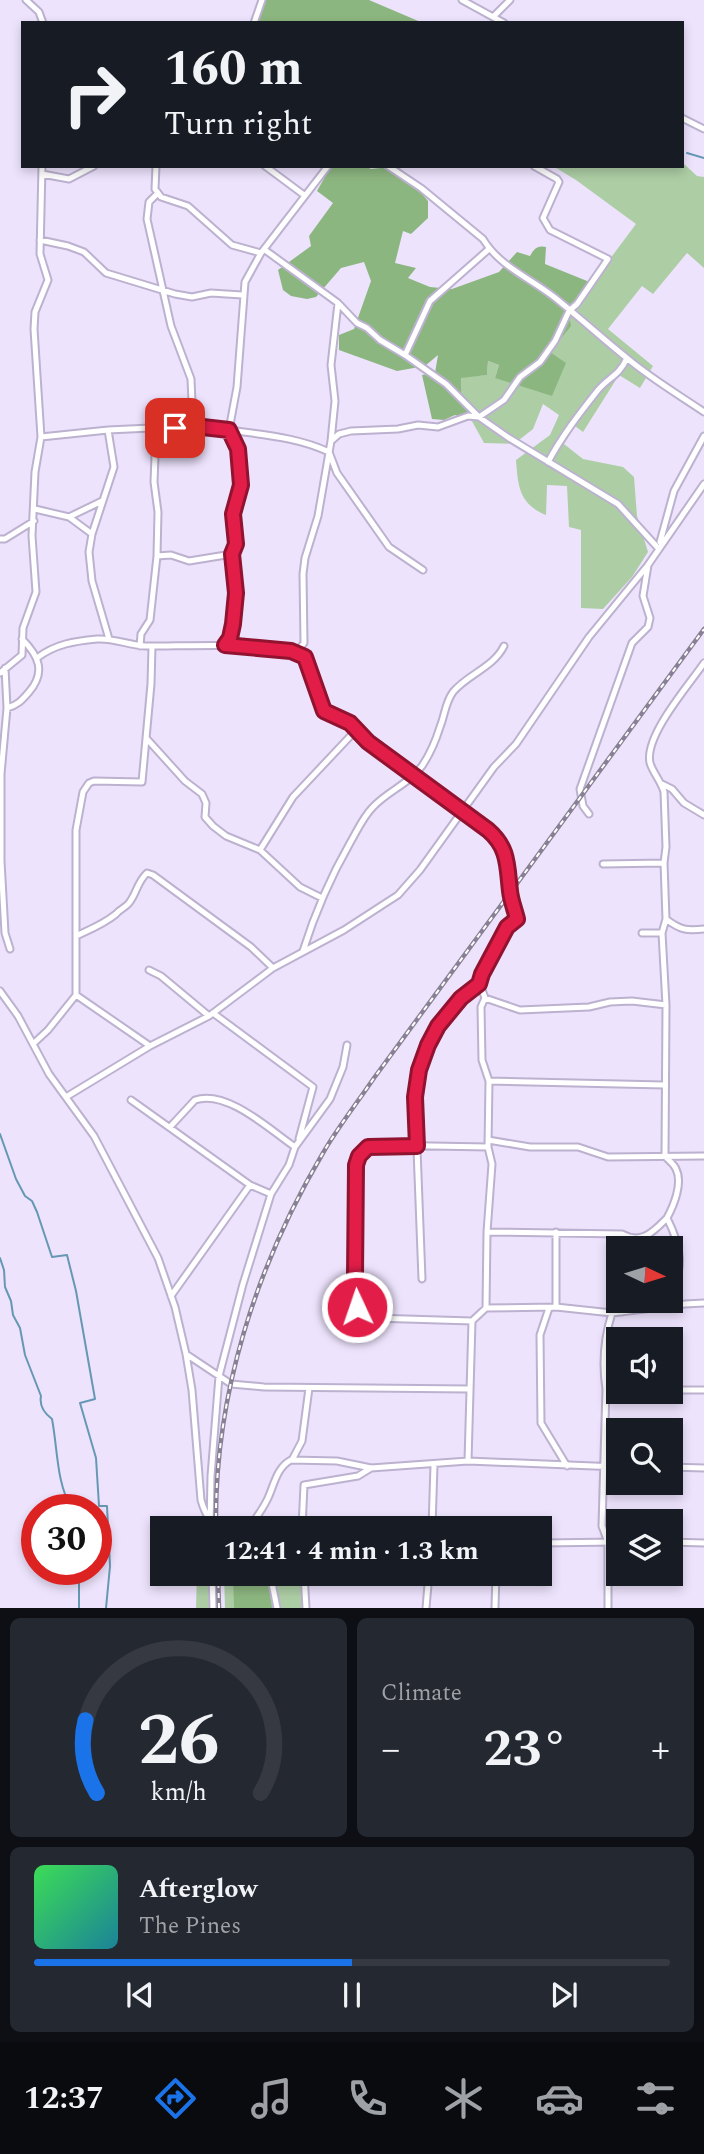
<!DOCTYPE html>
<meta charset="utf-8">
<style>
:root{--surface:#171b24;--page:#242831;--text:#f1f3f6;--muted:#9ea1a6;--line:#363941;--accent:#1a73e8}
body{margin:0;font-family:Spectral,serif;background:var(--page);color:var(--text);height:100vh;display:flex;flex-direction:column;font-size:26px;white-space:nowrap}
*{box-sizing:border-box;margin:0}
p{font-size:23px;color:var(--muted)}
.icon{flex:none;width:38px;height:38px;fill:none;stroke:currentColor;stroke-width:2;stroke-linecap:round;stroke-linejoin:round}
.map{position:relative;height:1608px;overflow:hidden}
.details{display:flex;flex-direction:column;gap:10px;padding:10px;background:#0d0f14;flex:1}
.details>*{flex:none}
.banner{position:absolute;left:21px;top:21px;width:663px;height:147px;border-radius:0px;box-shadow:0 4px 10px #0003;background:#171b24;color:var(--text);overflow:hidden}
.needle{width:46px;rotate:94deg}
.tools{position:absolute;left:606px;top:1236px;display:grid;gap:14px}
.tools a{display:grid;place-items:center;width:77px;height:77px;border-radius:0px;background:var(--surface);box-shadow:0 4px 10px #0003;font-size:35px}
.speed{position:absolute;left:21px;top:1494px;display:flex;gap:14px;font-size:35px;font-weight:700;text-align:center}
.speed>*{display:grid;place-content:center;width:91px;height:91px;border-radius:50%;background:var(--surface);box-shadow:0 4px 10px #0003;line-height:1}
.speed .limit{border:10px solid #d22;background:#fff;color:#111}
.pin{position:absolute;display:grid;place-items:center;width:60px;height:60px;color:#fff;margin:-30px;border-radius:14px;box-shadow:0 4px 10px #0006}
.me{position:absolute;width:77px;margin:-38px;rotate:357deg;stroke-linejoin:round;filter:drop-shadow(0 0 5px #0008)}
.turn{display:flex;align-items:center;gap:24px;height:147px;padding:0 28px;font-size:32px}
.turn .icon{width:91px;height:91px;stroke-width:2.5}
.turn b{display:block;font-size:49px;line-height:60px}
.big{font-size:52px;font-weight:700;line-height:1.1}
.details .tile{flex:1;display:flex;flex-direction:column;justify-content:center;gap:10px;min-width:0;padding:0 24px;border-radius:10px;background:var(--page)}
.details .dial{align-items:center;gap:0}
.dial svg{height:182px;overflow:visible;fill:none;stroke:var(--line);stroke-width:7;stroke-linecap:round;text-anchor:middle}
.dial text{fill:var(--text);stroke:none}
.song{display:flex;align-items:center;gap:21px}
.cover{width:84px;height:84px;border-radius:10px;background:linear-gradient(135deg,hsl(130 70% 55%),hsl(190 70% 35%))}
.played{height:7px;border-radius:4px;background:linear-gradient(90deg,var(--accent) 50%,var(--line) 50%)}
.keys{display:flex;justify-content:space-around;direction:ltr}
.heat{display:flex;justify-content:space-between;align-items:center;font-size:38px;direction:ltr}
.details .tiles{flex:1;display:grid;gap:10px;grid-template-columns:1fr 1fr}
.tile:last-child{grid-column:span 2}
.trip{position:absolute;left:150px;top:1516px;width:402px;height:70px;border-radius:0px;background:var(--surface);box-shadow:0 4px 10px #0003;font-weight:700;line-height:70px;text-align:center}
.tab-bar{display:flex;height:112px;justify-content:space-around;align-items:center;background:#090b0e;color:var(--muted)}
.tab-bar .icon{width:49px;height:49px}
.tab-bar .selected{color:var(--accent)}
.tab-bar b{font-size:32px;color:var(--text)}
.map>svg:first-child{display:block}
.green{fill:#adcea5}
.forest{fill:#8cb680}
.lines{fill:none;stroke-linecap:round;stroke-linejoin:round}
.stream{stroke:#6698b4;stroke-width:2}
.minor-casing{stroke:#bcb1cf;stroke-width:9}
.minor{stroke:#fff;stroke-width:5}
.rail-casing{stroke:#888194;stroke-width:4.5}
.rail{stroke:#fff;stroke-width:2;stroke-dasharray:5;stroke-linecap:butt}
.route-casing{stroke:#92132f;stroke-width:18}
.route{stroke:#e11d48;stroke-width:12}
</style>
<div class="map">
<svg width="704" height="1608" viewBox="0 0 704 1608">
<rect width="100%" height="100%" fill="#ede3fd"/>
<path class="green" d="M683 163 697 176 704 177V268L687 253 653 294 642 286 608 329 653 366 640 388 619 375 583 432 575 426 564 444 583 459 623 467 634 477 637 516 648 552 632 577 603 609 581 608V530L569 527 567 486 547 485 546 515C519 504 518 486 516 460L550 435 559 415 543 404 533 429 514 444 484 443 462 403 461 377 487 375 488 361 499 365 495 378 549 353 568 315 636 224 576 180 553 166H682Z
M197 1573H208L210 1608H196Z
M224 1573H289L304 1591V1608H225Z"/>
<path class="forest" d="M262 0H369L423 23H256Z
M331 166H365L371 169 398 166 428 201V218L411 234 403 231 395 263 416 268 408 278 430 287 452 289 499 272 517 252 530 256C534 249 537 245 546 247L545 264 592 283 569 315 571 326 550 352 566 363 552 396 495 378 499 365 488 361 487 375 461 378 462 403 473 421 455 415 444 420 432 419 422 375 435 373 438 355 425 366 397 371 339 350V335L354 329 371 281 364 262 341 268 316 297 307 299 291 296 283 290 278 270 311 246 309 236 333 203 317 191Z
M233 1573H265L268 1579 272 1608H234Z"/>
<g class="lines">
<path class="stream" d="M687 153 704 158
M0 1134 16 1179 25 1196 32 1201 37 1212 52 1257 67 1255 76 1291 95 1399 80 1403 96 1458 99 1506H107L110 1566 106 1608
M0 1258 4 1270 5 1287 11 1301 13 1315 20 1328 25 1355 41 1396C39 1406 44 1413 52 1419 58 1451 56 1481 72 1510
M79 1608V1570"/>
<defs>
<path id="minor" d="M26 0 39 12 43 23
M462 0 504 23
M493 17 510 0
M254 23 262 0
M682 118 704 129
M156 166 155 189 161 197 188 206 232 245 261 253
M265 166 304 195
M388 166 421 188 483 239C499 266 530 278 554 297 579 317 603 339 628 359 652 379 679 395 704 412
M42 174 69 179 94 166
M157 194 149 202 147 219 171 326 191 379 193 426
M40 240 68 246 84 252 106 273 175 294 192 297 211 293 242 295
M265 250 338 303 357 323 367 328 380 340 405 355 430 301 489 249
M405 355 446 384 479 417 504 400 520 377 540 362 555 341 569 311 577 304 608 259 550 230 543 218 559 182 557 179 534 166
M229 430C263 435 297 437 329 452L337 473 389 547 423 570
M41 437 108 430
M331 441 339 434 351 431 398 429 418 425 438 427 468 416 479 417 509 438 618 504 658 548
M548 462C562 436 579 414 598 390 609 377 619 376 627 358
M35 509 69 517 92 534
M69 517 102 501
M0 539H5L34 521
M660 542 674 491 704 436
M157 556 171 555 189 561 232 554
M109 639 92 581 89 552 92 534 114 467 108 430 193 426 229 430 237 387 245 282 261 253 328 166
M225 645 230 638 233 624 236 593 232 554 236 544 233 514 241 485 238 449 229 430
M140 646 141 634 150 620 157 556 158 512 154 482 156 430
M291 651 300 648 304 643 303 574 305 558 318 516 331 441 335 401 331 365 338 303
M37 658C55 644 75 641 97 639 114 638 128 645 145 646 172 647 287 640 304 656 314 666 319 697 324 711L350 723 373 747 495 836 509 867 510 893 517 919C506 928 482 967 480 982 480 987 483 992 485 998L481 1007 482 1060 489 1081 488 1147 492 1164 487 1232 486 1308
M5 668 7 708 1 774V861L5 933 10 949
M0 673 22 655 23 628 36 592 32 536 35 472 41 437 34 329 35 312 48 280 40 254 42 166
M7 708C18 705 22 700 29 692 46 672 39 656 22 639
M147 739 185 781 202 794 206 803 205 817 213 826 226 836 260 850 300 887 322 898
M662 784 672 789 684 803 704 815
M589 814 583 806 580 789 632 643 648 627 650 618 643 596 648 565 704 484
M260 850 293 797 357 729
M603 864 664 863
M666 919C680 930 687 931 704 929
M642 933H662
M76 936C91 929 104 924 116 914 120 909 125 908 129 903 137 893 137 882 147 873L153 875 251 947 273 968
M303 951C315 913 330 878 350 843 357 831 363 817 373 807 388 791 409 784 422 766 430 754 436 740 440 727 445 715 445 703 453 692 468 674 493 668 504 646
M149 970 161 976 209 1016
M0 991 18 1016 49 1074 94 1136 158 1258 175 1307 186 1354 192 1390 201 1500C205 1514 209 1522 224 1528
M76 995 150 1046
M485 998 520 1010 589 1007 610 1002 632 1001 666 1005
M213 1013 313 1087 299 1139
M33 1044 48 1030 76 995V830L83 792 89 783 94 781 142 782 151 684 152 646
M489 1081 664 1085
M66 1097 150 1046 209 1016 273 968 344 930 398 895 420 870 494 767 516 744 589 637 648 565
M131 1100 250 1185 271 1194
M170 1127 195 1100C227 1089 270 1130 295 1147
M488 1140 530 1147H578L608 1157 704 1156
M488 1147 375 1145 363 1151 356 1165 355 1301 360 1312 373 1318 472 1321 486 1308 556 1307 612 1313 685 1304 704 1303
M487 1232 622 1234C642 1245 654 1231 667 1218
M556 1232V1307
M622 1234V1248
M422 1279 415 1097C422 1050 439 1011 479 984
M171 1296 250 1185
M670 1298C684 1267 682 1248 667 1218 674 1205 683 1183 676 1169 674 1164 668 1160 665 1156L666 1005 662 933 666 919 664 863 666 847 664 792C661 781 653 773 650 763 644 736 689 685 704 663
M622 1300V1312
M549 1308 540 1335 541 1423 567 1466
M186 1354 231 1384 264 1387 470 1389
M606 1389H618
M670 1390H704
M292 1460 302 1441 309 1388
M468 1461 472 1321
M670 1467 704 1468
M210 1528 211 1476 219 1376 243 1284 271 1194 289 1165 295 1147 330 1099 343 1067 347 1045
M249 1528C256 1518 263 1509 268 1498 274 1485 277 1467 291 1460L337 1461 371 1468 468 1461 618 1467
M302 1528 304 1485 358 1476 371 1468
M432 1528 434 1465
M670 1542 704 1543
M541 1543 618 1542
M212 1573 213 1608
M270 1573 277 1608
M304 1573 306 1608
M426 1608 429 1573
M495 1608 496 1573
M608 1608V1542L602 1526 606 1389C602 1363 604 1338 612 1313"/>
</defs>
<use href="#minor" class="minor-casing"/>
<use href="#minor" class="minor"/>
<defs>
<path id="rail" d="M216 1528C214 1396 256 1266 323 1153 338 1127 357 1103 374 1078L704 629
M218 1573 219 1608"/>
</defs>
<use href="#rail" class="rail-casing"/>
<use href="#rail" class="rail"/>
</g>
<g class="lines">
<defs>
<path id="route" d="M175 428 194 426 229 430 238 449 241 485 233 514 236 544 232 554 236 593 233 624 230 638 225 645 291 651 305 657 324 711 350 723 368 742 488 830C509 848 507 866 510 891 511 901 515 910 517 919L507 927 482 974 479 984 461 998 438 1026 428 1045 419 1070 415 1097 417 1146 368 1147 359 1156 356 1165 355 1276 357 1307"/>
</defs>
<use href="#route" class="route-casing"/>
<use href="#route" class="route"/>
</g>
</svg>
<div class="tools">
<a><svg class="needle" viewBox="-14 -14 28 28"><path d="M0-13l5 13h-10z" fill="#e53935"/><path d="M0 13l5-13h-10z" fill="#9ea1a6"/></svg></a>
<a><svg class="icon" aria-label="sound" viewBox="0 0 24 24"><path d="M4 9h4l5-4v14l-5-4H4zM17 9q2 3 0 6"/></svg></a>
<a><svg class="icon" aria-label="search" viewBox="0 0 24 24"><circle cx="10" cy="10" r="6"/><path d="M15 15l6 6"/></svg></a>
<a><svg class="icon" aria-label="layers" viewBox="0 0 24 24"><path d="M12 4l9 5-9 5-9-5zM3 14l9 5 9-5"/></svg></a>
</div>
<div class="speed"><div class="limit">30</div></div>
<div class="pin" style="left:175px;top:428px;background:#d93025"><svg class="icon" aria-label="arrive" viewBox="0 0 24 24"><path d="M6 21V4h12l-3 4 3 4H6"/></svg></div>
<svg class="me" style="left:357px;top:1307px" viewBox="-20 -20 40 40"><circle r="17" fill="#e11d48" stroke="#fff" stroke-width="3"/><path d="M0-11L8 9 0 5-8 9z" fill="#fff"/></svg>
<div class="trip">12:41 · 4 min · 1.3 km</div>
<div class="banner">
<div class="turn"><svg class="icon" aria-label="right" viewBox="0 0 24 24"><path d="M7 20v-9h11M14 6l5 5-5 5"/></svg><div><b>160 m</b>Turn right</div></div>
</div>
</div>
<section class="details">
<div class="tiles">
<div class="tile dial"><svg viewBox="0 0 100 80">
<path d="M14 69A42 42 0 1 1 86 69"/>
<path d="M14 69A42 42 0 0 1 9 37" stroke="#1a73e8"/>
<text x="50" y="56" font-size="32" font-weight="700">26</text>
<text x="50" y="72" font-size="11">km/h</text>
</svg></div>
<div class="tile"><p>Climate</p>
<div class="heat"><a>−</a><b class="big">23°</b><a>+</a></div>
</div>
<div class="tile">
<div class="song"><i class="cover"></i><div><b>Afterglow</b><p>The Pines</p></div></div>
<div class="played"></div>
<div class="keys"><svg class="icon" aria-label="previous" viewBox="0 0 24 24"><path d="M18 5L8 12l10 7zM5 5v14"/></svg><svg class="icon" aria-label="pause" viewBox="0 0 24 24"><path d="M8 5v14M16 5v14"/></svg><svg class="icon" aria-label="next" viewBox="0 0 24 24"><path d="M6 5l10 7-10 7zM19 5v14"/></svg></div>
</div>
</div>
</section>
<nav class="tab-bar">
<b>12:37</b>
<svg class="icon selected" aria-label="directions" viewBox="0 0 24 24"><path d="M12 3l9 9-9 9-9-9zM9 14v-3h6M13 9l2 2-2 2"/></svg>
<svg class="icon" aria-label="music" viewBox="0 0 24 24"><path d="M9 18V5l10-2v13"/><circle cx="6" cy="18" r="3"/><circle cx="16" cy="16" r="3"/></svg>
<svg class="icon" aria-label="phone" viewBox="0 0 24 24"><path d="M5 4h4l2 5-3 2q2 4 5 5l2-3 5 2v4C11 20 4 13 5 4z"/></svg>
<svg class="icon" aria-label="climate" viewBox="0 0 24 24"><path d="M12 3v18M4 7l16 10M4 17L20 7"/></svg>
<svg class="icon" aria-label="car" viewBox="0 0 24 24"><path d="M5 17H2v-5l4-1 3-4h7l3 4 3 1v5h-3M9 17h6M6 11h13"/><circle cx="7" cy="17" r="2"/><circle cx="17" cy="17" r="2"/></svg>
<svg class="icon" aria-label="filters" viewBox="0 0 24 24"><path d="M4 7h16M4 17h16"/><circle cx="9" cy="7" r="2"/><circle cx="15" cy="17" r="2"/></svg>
</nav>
